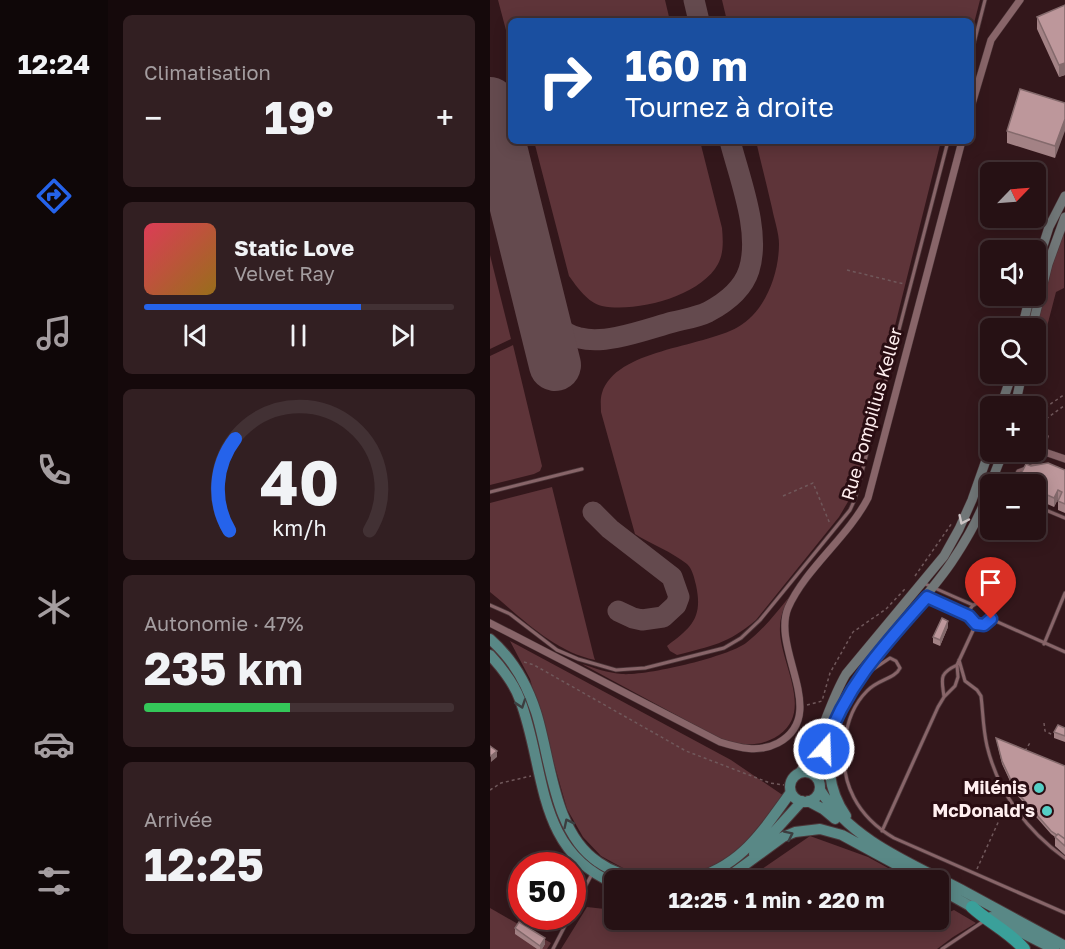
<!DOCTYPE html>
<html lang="fr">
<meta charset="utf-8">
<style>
:root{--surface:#261114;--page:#321f22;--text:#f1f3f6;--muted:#a49da0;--line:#423134;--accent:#2563eb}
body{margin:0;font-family:"Golos Text",sans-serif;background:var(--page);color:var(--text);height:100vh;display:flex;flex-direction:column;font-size:22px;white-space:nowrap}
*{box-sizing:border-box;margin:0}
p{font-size:20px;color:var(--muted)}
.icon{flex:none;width:33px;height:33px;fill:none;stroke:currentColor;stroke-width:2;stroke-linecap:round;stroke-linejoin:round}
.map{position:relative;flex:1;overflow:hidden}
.panel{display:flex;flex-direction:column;gap:15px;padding:15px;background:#15090b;width:382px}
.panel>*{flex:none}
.banner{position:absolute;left:18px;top:18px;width:466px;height:126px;border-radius:9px;box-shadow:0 3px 15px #0003,0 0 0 2px var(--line);background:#1a4fa0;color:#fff;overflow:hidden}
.needle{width:39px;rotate:65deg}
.tools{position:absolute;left:490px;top:162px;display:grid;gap:12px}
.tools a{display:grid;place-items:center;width:66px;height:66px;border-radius:9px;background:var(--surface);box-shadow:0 3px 15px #0003,0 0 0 2px var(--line);font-size:30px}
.speed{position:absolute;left:18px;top:852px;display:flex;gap:12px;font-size:30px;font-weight:700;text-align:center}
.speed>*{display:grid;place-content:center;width:78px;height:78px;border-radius:50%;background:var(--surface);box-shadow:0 3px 15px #0003,0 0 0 2px var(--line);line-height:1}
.speed .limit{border:9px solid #d22;background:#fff;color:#111}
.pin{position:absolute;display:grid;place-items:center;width:51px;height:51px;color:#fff;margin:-62px -26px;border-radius:50% 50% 50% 0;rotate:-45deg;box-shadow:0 0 6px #0007}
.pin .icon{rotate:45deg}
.me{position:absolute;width:66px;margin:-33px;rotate:20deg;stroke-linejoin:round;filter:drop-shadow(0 0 4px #0008)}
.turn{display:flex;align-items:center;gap:21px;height:126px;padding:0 18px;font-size:27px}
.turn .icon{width:78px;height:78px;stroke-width:2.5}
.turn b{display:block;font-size:42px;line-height:51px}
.big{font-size:45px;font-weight:700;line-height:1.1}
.panel .widget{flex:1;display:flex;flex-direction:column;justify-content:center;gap:9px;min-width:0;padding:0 21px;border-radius:9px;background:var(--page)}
.panel .dial{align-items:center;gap:0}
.dial svg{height:156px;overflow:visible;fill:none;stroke:var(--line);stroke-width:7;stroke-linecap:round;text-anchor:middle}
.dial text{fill:var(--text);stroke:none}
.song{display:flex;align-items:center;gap:18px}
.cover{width:72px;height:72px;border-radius:9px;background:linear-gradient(135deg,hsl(350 70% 55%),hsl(40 70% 35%))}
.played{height:6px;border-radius:3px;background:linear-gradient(90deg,var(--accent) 70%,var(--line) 70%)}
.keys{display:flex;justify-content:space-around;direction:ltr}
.heat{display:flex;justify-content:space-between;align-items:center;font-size:33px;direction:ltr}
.charge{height:9px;border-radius:4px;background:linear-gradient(90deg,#34c759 47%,var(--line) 0)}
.trip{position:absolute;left:114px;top:870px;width:345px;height:60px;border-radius:9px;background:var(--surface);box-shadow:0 3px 15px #0003,0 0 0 2px var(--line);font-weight:700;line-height:60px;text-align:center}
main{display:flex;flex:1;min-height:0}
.dock{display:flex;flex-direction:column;width:108px;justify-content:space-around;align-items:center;background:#0f0708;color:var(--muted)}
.dock .icon{width:42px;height:42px}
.dock .on{color:var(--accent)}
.dock b{font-size:27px;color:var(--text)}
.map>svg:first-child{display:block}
.green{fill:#5e3439}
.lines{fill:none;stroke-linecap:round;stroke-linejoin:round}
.taxiway{stroke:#644a4e;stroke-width:21}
.runway{stroke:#644a4e;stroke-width:52}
.lane-casing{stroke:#4c3639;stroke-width:4.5}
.street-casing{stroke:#4c3639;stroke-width:8}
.secondary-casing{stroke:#4c3639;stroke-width:10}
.primary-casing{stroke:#4c3639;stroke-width:12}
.highway-casing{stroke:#4c3639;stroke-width:14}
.path{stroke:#70585b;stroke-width:1.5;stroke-dasharray:3 3;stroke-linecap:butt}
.lane{stroke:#886569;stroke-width:3}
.street{stroke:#886569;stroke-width:7}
.secondary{stroke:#717778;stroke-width:9}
.primary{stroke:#598886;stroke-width:10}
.highway{stroke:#3aa09a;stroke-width:12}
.wall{fill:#a38285}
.shaded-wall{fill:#846a6c}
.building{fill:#bd979b;stroke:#846a6c;stroke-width:1.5}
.oneway{stroke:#cdc4c5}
.oneway2{stroke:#3c3e40}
.route-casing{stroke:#184099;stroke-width:15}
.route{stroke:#2563eb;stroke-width:10}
.poi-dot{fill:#55cec5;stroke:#290d12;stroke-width:2}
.labels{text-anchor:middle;stroke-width:6;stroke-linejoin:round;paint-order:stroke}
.street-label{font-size:18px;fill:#ffeeef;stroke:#290d12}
.poi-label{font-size:18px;font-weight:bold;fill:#ffeeef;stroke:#290d12;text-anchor:end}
</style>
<main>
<nav class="dock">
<b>12:24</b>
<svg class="icon on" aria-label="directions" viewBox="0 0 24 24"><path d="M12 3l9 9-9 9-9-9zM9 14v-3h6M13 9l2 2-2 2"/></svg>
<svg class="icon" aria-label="music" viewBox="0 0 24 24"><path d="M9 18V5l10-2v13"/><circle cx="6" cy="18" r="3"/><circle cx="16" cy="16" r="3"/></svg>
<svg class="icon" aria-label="phone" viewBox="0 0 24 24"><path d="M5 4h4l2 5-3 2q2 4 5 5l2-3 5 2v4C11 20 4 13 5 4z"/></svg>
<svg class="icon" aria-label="climate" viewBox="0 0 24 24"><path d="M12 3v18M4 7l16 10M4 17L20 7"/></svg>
<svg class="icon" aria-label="car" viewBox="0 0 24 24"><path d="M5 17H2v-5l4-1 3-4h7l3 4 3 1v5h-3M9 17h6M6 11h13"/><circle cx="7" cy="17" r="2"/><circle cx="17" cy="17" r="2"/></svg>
<svg class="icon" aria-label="filters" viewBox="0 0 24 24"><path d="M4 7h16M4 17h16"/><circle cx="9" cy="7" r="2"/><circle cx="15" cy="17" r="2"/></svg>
</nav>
<section class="panel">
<div class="widget"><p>Climatisation</p>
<div class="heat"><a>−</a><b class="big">19°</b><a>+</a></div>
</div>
<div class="widget">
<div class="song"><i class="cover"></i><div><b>Static Love</b><p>Velvet Ray</p></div></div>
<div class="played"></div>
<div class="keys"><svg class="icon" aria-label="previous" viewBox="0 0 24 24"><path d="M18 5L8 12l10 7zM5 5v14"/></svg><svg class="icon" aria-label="pause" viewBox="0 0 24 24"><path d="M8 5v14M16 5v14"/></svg><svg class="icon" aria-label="next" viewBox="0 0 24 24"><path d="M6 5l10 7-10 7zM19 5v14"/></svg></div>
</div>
<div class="widget dial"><svg viewBox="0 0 100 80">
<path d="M14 69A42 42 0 1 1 86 69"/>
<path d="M14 69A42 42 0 0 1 17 22" stroke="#2563eb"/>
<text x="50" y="56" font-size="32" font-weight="700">40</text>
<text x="50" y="72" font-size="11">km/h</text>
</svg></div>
<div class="widget"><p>Autonomie · 47%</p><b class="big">235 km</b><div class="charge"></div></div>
<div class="widget"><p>Arrivée</p><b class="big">12:25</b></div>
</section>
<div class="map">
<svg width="575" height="949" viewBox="0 0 575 949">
<rect width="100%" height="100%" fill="#33171b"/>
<path class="green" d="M8 0H175L180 21H21V49Z
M232 0H490L482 31V21H237Z
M44 141H210L232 228C233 240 234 253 228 264 211 296 146 313 112 306 98 303 87 287 79 276Z
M266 141H451L368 474 359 500 349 517 266 620C238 644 221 646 187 655L180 651 177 646C202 627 213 618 206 585 204 578 203 570 197 564 182 552 161 544 145 534L111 412C111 406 110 399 112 393 126 349 211 348 248 327 275 312 289 274 289 244 289 233 284 219 282 208 277 186 271 163 266 141Z
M574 232V288L566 292 546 369V329L566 250Z
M0 255 21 339 0 349Z
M23 345 52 466 50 471 44 474 0 485V356Z
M62 487 104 657 105 660C63 651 32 618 0 592V503Z
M300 596C295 606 290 616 290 627 288 660 325 710 289 735 271 747 256 745 236 742L92 664C104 668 118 673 132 674 156 676 237 657 256 643 273 630 286 613 300 596Z
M20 641 241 760 294 796 248 851 217 871 191 878H161L133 868 111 856 93 837 77 809 40 679Z
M320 836 378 857 420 880H256Z
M97 907 124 910V920H448L449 910 455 914 464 910 486 923 463 937 447 949H71Z
M0 908 61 943 57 949H0Z"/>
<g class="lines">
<path class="taxiway" d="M204 0 209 21
M48 299C58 316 69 334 90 338 116 345 157 329 183 322 195 319 208 317 218 312 235 303 253 289 259 270 271 232 250 180 240 141
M103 512 120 529 182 577 189 597 186 605 173 617 152 620 143 618 128 611"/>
<path class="runway" d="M0 103 65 365"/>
<defs>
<path id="lane" d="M482 51 495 0
M522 484 528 471 547 464 551 466
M0 492 92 469
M546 506 575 518
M433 583 483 605
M436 596 479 616
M479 614a11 11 0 1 1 22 0a11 11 0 1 1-22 0Z
M0 605 20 614 67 650 88 659 126 670 155 668 234 648 251 638 270 620 360 510 365 499 458 141
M501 619 575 652
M554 644 575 593
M469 660 475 681 487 690 491 696C493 712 493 729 497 746 508 792 537 831 575 858
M376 674 400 658 406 661 410 668C405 679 388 679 377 691 363 705 357 722 355 741 349 783 368 817 404 838L575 913
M454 697C452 679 448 674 467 665
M392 831 448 707 454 697 465 686 468 677 467 665 486 624
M82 911 102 874
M63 949 80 916
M452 949 494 921"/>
<path id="street" d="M482 104 501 40 530 0
M546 449 575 459
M0 623 230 742C249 748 269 753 288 743 340 715 281 650 298 608 315 569 358 537 378 498L472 141"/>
<path id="secondary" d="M546 268 559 227 575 196
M532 328 540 296
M542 328 558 264 575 217
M511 406 522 374
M525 406 532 374
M501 421 496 431 501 443
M309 773C331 744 337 706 356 674L454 556 469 529 482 500 501 446
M328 780C332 693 415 630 461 563 473 545 486 524 494 503 501 486 505 468 514 452"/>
<path id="primary" d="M0 639C23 659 37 684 46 712 61 759 63 832 108 862 122 872 139 877 155 880
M0 655C12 668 24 683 30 700 56 768 45 850 124 883
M341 728C337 760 337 789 356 816
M300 787a15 15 0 1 1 30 0a15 15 0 1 1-30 0Z
M330 790C361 840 420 863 470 889 505 908 540 927 575 946
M318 801 333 809 345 819
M264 854 312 801
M199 880C251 867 271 833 301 792
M234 880 293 837 305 832 330 829 352 835 435 880
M448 888 487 910
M501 917 564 949"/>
<path id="highway" d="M482 907C498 922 520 932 534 949"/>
</defs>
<use href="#lane" class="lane-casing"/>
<use href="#street" class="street-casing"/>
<use href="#secondary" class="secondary-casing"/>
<use href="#primary" class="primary-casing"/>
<use href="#highway" class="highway-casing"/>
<path class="path" d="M357 270 414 284
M546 409 549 412 575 394
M556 419 575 405
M293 496 323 483 340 524
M425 576 462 523
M34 662 44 665 196 751 280 783 294 785
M317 705 332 701 340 673 363 632 396 609 415 589
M554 723 555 731 563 735
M535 751 541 741
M0 790 11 783 41 776
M487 869 516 805
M448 903 452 905"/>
<use href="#lane" class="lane"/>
<use href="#street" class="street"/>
<use href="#secondary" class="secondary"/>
<use href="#primary" class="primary"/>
<use href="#highway" class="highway"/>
</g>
<path class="wall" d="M575 5V75L569 77 547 29V17Z
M575 103 565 158 517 143V131Z
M551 437 558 439 557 443 551 441Z
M541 466 575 470V513L568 510V499L564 507 546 499V484H527V482Z
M458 627 450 646 443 643V637Z
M575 728V742L564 738V732Z
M506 738 575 766V855L565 846V837L561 834 526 794 512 764Z
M25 928 55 944 52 949H47L25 934Z"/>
<path class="shaded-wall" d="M575 63V75L569 77V65Z
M575 119V131L565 158V146Z
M568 490V499L564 507V498Z
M458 621V627L450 646V640Z
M7 751V757L1 762V756Z
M55 938V944L52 949H50V946Z"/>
<path class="building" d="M575 5V63L569 65 547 17Z
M530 89 575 103V119L565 146 517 131Z
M553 433 558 436 557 440 551 437Z
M558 463 575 470V504L568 501 572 492 568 490 564 498 546 490V484H533L527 482 536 464 541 466Z
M452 618 458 621 450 640 443 637Z
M568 725 575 728V736L564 732Z
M506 738 575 766V839L568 834 567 835 561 831 526 791 512 761Z
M0 746 7 751 1 756 0 754Z
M568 834 575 839V846L565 837Z
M29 922 55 938 50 946 25 928Z"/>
<defs><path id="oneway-chevron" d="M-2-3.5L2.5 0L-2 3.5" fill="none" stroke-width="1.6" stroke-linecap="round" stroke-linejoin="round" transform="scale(1.5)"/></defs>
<use class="oneway" href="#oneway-chevron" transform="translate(473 520) rotate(115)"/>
<g class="oneway2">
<use href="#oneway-chevron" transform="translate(31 704) rotate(71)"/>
<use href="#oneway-chevron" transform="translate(78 823) rotate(-116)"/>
<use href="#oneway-chevron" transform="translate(299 835) rotate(-26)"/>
</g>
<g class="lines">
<defs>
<path id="route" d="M334 749C355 687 394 645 437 597L479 616 486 624 494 625 501 619"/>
</defs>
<use href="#route" class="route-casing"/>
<use href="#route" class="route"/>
</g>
<g class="poi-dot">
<circle cx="549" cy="788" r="6"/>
<circle cx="557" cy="811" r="6"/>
</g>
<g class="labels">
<g class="street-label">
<text transform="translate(382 414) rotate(-74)" y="6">Rue Pompilius Keller</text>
</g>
<g class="poi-label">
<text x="537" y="794">Milénis</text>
<text x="545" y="817">McDonald's</text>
</g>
</g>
</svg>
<div class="tools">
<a><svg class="needle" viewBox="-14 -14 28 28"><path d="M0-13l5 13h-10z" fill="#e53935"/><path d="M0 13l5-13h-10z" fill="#a49da0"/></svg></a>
<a><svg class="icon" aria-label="sound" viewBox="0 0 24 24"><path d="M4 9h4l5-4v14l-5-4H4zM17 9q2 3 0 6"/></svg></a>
<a><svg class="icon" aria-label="search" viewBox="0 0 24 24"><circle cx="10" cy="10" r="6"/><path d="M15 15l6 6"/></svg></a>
<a>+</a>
<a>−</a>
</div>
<div class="speed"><div class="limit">50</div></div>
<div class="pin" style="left:501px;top:619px;background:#d93025"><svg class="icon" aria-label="arrive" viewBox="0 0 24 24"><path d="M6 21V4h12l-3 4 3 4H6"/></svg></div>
<svg class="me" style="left:334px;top:749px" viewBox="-20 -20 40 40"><circle r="17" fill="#2563eb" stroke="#fff" stroke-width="3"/><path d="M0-11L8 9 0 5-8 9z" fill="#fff"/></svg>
<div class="trip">12:25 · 1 min · 220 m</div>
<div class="banner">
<div class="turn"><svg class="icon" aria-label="right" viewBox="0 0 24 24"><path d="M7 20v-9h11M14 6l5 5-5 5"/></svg><div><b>160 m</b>Tournez à droite</div></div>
</div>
</div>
</main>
